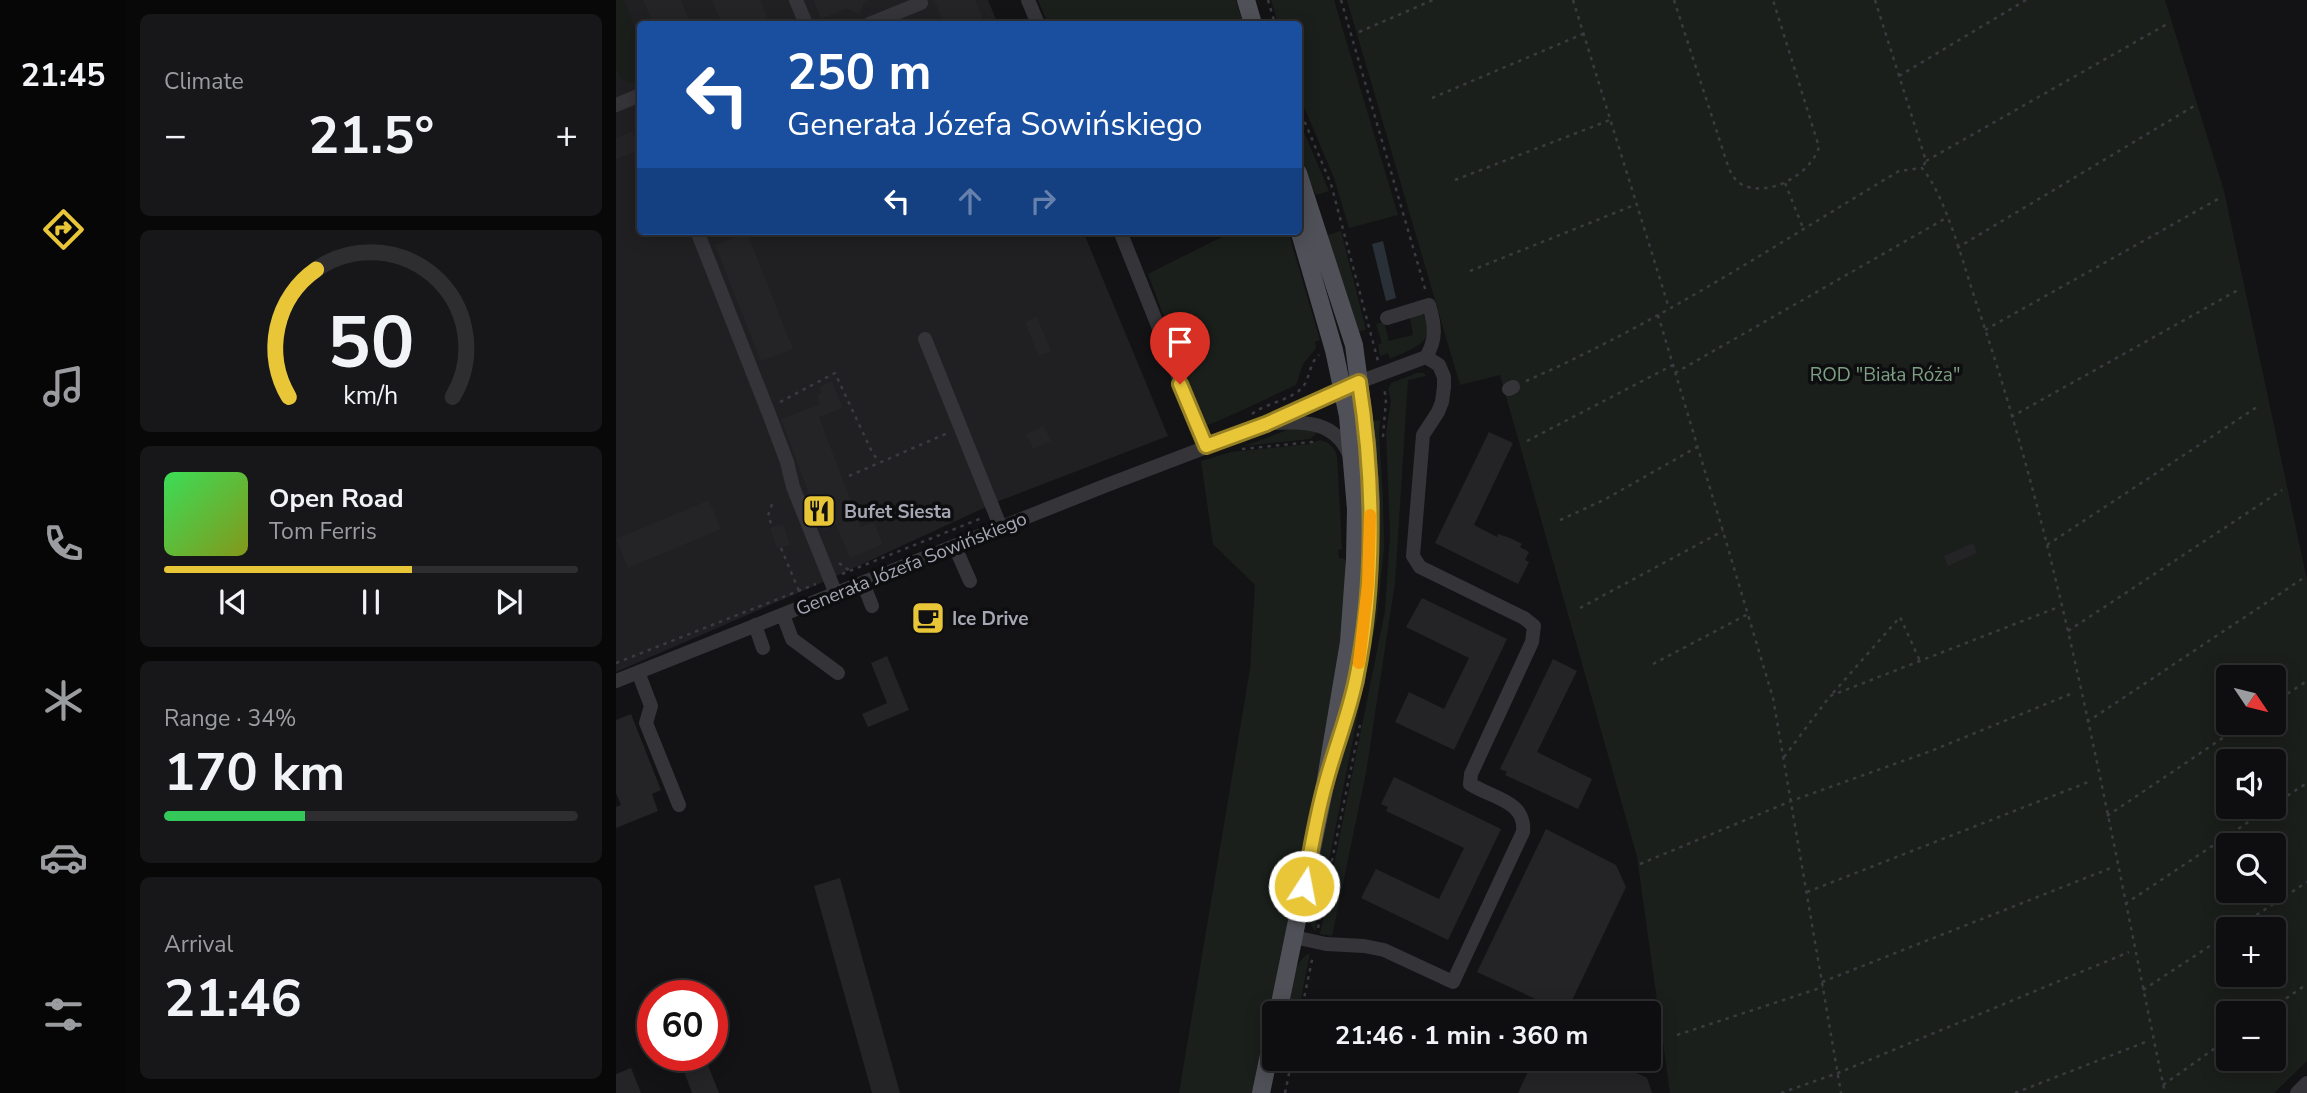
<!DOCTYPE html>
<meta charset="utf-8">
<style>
:root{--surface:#0e0e10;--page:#171719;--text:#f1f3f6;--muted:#9b9c9f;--line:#2e2e30;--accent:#e8c638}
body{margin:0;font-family:"Nunito Sans",sans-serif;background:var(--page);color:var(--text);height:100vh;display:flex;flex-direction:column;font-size:26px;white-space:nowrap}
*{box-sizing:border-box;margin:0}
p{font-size:23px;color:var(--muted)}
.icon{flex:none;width:38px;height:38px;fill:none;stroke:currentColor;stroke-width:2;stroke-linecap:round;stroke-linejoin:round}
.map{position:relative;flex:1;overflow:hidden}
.drawer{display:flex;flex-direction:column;gap:14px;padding:14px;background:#080809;width:490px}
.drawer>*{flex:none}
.guide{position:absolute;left:21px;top:21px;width:665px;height:214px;border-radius:7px;box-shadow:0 4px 18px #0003,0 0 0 2px var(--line);background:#1a4fa0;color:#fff;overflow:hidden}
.needle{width:46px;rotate:125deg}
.tools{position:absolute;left:1600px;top:665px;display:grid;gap:14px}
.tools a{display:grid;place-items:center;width:70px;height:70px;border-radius:7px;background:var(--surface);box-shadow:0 4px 18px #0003,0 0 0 2px var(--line);font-size:35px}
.speed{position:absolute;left:21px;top:980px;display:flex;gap:14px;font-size:35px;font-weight:700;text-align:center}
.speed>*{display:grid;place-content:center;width:91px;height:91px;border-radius:50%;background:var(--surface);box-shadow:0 4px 18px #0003,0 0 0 2px var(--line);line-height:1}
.speed .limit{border:10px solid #d22;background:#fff;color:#111}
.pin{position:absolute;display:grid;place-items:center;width:60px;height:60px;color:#fff;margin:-72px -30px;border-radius:50% 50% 50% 0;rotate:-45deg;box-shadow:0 0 7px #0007}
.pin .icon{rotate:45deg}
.me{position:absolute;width:77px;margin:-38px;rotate:11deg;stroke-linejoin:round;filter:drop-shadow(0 0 5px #0008)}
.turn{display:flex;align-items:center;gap:24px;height:147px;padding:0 35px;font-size:32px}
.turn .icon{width:91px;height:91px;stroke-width:2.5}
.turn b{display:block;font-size:49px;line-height:60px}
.lanes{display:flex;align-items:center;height:66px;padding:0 35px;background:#0003;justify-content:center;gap:35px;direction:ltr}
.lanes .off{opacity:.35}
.big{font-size:52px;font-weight:700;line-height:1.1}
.drawer .card{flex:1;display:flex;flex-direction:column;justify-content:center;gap:10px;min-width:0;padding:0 24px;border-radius:10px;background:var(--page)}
.drawer .dial{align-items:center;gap:0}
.dial svg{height:182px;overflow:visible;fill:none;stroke:var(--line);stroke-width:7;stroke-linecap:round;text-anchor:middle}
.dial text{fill:var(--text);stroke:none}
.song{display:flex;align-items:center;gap:21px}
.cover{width:84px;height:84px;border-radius:10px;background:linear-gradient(135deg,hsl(130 70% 55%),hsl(70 70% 35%))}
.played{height:7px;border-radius:4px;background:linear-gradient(90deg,var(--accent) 60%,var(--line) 60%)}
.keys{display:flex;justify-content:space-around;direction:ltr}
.heat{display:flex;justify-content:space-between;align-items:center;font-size:38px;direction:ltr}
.charge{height:10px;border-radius:5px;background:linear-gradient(90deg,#34c759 34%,var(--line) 0)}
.trip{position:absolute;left:646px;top:1001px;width:399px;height:70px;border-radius:7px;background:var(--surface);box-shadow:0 4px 18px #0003,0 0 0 2px var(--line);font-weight:700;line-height:70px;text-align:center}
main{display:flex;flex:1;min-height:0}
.menu{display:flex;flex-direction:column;width:126px;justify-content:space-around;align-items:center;background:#060606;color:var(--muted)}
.menu .icon{width:49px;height:49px}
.menu .current{color:var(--accent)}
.menu b{font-size:32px;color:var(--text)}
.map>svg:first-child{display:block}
.built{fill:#201f22}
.green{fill:#1a1f1b;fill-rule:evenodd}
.water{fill:#2a3038}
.building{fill:#242326}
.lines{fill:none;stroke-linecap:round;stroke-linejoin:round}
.path{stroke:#3a3b40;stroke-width:2.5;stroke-dasharray:3.5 5;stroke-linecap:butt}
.minor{stroke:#343439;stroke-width:14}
.major{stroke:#505158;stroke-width:18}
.route-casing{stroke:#978124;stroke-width:18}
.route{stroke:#e8c638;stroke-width:12}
.slow{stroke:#f59e0b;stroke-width:12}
.labels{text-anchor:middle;stroke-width:7;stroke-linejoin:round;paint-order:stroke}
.park-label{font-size:19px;fill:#7d9f84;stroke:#0e0e10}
.poi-label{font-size:19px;font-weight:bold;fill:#a5a8b4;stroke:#0e0e10;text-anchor:start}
.street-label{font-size:19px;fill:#a5a8b4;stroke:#0e0e10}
</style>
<main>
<nav class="menu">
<b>21:45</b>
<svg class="icon current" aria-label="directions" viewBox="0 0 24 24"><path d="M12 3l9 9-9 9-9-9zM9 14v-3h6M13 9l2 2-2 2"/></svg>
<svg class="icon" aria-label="music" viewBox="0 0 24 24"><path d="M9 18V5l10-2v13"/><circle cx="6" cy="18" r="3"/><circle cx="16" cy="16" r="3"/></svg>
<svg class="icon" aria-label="phone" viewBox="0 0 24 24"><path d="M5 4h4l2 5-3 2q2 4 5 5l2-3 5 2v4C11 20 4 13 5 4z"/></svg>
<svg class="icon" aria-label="climate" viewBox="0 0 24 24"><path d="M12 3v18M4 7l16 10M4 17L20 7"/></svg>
<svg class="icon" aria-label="car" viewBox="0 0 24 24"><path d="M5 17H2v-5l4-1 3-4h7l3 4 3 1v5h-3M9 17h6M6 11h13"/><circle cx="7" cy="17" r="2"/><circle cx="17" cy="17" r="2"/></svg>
<svg class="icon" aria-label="filters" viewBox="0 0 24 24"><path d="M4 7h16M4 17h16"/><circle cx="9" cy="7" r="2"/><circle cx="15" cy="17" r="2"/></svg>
</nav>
<section class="drawer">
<div class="card"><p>Climate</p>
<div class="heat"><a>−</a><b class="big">21.5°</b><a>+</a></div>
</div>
<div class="card dial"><svg viewBox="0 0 100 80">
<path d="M14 69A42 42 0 1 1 86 69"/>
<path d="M14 69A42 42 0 0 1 26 13" stroke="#e8c638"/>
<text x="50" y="56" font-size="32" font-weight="700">50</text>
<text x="50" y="72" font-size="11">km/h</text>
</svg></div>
<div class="card">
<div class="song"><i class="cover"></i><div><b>Open Road</b><p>Tom Ferris</p></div></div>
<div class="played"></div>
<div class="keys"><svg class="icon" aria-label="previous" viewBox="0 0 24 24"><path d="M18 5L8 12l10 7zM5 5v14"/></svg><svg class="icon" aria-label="pause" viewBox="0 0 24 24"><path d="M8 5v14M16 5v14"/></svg><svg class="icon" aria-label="next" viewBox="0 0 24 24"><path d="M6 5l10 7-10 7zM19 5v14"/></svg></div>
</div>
<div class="card"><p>Range · 34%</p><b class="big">170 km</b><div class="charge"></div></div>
<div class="card"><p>Arrival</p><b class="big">21:46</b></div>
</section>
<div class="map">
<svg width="1691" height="1093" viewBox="0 0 1691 1093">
<rect width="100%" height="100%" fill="#131315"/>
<path class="built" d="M0 0H372L382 24H24V231H467L552 436 383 501 214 579 0 672Z"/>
<path class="green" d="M0 0H8L24 41V77L15 83 5 79 0 67Z
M422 0H620L627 24H432Z
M655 0H718L782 215 733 228 718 178 683 95 682 24H662Z
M731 0H1549L1608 191 1691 580V1061L1658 1093H1054L1021 857 884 375 844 385ZM1612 677H1657V723H1612ZM1612 761H1657V807H1612ZM1612 845H1657V891H1612ZM1612 929H1657V975H1612ZM1612 1013H1657V1059H1612Z
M682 118 713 191 700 195 683 156Z
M618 231H672L704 340 699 342 700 348 687 364 680 385C649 399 620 414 589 426L532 274Z
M725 231 750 330 740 332 711 235Z
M806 313C828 340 793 350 774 359L772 353 764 356 762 345 766 343 760 324 768 322 773 341 797 335 794 317Z
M801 373H808L810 376 792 380 779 583 750 773 716 936 704 934 769 611 774 533 770 433 775 400 772 389 775 383Z
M764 420 763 434 767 497 768 547 761 617 699 932 691 917 692 904 723 753 746 682 760 593 762 550V467L756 421Z
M679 427 704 430 694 439 629 446Z
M704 440C713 442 718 447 721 456L726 549 722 550 723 558 729 559 733 586 719 692 637 1093H563L634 669 639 585 597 544 585 461 615 452 694 444Z
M694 953 682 1013H671C675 993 674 963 694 953Z"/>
<path class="water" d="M767 241 780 298 770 301 756 244Z"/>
<path class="building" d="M27 0H65L75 24H37Z
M96 0H144L154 24H106Z
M197 0H251V1L248 2 244 14 230 9 205 19Z
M318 0H359L369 24H328Z
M16 131 24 150 0 159V138Z
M131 233 177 349 145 361 99 245Z
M421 317 435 351 422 356 409 322Z
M216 381 227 408 203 417 245 527 258 522 267 544 234 558 220 525 207 531 165 419 204 404 201 395 206 392 203 387Z
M428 426 435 441 417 449 410 434Z
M873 432 897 443 858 525 881 537 882 534 894 538 906 544 904 547 913 552 909 560 913 562 902 584 819 543Z
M93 500 105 529 12 568 0 539Z
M167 524 174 545 161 549 154 528Z
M1357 543 1361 553 1332 566 1328 556Z
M806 598 891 639 838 750 779 722 793 692 828 709 853 658 790 627Z
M271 656 293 710 252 727 246 714 271 703 255 663Z
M937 659 961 671 921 752 976 779 962 809 889 775 891 772 884 769Z
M15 714 45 790 36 794 42 811 0 828V807L5 805 0 793V720Z
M778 777 885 829 832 940 745 898 760 869 823 899 848 848 770 811 772 807 765 804Z
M930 829 1000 865 1010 887 950 1013 861 972Z
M224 878 284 1093H256L198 886Z
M62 1055H88L103 1093H76Z
M918 1059H992L1031 1078 1036 1093H902Z
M15 1068 25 1093H0V1074Z"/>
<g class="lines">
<path class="path" d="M652 0 659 24
M725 0 810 292
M957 0 1053 308
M1058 0 1112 166C1115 173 1118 180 1125 184 1152 199 1195 174 1203 147L1157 0
M1259 0 1310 161 1306 168
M743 32 817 0
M1283 76 1410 0
M816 98 967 34
M682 106 715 184 762 361
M1310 161 1551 24
M839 180 994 120
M1169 183 1187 228
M1341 248 1578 106
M854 271 1021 204
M1042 315 1157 698 1225 1093
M1369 330 1602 199
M1059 373 1330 218
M910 381C1041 324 1161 244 1283 171L1306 168C1330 196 1348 267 1361 305 1448 561 1493 829 1549 1093
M164 402 219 373 256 452 263 462
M636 414C650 403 672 401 685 389 695 379 692 364 703 355
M1395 417 1622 290
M767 437 770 399 768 388
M911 441 1057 365
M626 449 696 442 699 439
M233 476 334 432
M156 504 152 516 157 528
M944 520 988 500 1081 447
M1431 545 1641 407
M165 548 183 591
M223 563 234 571
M226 574 366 518
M964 608 1107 531
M1452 631 1666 490
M0 663 200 584
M1037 664 1132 614
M1217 693 1284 617 1304 661
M1657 703 1691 681
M1471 722 1686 579
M1168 757 1214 696 1440 608
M1657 805 1691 783
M1491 816 1629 723
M1024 864 1175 801 1315 751 1457 693
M1191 892 1475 781
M1509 904 1655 807
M702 928 744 725
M1619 929 1691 882
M1206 982 1495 868
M1527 990 1612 934
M685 1013 697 955
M1649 1013 1691 984
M1061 1035 1207 987
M1547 1085 1612 1039
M669 1093 676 1059
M1165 1093 1222 1073 1513 952
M1399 1093 1532 1041"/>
<path class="minor" d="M180 0 190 24
M412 0 422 24
M253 24 305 3
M0 105 24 95
M81 231 153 414 171 462 177 487 220 594
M504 231 590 446
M309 339 385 528
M893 389 897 387
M659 423C690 421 719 422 733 454
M339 547 354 581
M247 583 256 606
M167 615 176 639 222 673
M139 625 147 648
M22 672 35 706 30 723 63 805
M0 681 491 485 651 424 743 382 810 357C821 339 819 325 813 305L771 318
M678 937 710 944 748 946 768 950 837 982 907 832C910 801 878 799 854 784L855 774 916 642 918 626 908 618 804 567 797 556 807 435 822 412 826 402 828 387V377L823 365 810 357
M1681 1093 1691 1083"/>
<path class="major" d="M630 0 637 24
M682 173 738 345 751 443 755 502 752 584 740 681 728 721
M662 1013 709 785 733 642 739 559 740 509 732 416 718 350 682 226
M645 1093 658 1031"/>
</g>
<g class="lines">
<defs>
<path id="route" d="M564 384 590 446 650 424 743 382C758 477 760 584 740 679 733 714 719 748 710 782 700 816 695 852 688 886"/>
</defs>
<use href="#route" class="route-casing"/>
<use href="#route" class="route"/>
<path class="slow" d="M743 663 752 584 754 515"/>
</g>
<defs>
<symbol id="restaurant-square" viewBox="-11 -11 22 22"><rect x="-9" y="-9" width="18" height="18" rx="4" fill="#e8c638" stroke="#0e0e10"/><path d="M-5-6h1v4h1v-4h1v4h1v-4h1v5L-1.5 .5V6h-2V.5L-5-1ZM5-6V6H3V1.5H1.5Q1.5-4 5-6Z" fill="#111"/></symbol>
<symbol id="cafe-square" viewBox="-11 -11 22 22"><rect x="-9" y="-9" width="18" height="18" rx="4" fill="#e8c638" stroke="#0e0e10"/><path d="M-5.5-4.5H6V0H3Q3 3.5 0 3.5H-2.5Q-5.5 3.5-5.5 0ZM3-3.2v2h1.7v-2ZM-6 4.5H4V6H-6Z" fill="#111"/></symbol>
</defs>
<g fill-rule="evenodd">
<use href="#restaurant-square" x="184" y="492" width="38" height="38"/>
<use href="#cafe-square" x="293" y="599" width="38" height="38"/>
</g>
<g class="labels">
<g class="park-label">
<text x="1269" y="381">ROD "Biała Róża"</text>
</g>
<g class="poi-label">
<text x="228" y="518">Bufet Siesta</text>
<text x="336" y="625">Ice Drive</text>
</g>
<g class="street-label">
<text transform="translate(295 563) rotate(-22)" y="7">Generała Józefa Sowińskiego</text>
</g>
</g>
</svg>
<div class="tools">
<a><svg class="needle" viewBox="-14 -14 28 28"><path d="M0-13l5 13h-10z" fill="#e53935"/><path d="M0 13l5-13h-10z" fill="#9b9c9f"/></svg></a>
<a><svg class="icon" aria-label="sound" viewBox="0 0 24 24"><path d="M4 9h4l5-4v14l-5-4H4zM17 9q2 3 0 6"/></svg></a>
<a><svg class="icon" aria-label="search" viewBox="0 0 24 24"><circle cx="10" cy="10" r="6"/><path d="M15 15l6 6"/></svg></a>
<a>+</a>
<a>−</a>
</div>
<div class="speed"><div class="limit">60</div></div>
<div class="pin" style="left:564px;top:384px;background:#d93025"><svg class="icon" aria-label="arrive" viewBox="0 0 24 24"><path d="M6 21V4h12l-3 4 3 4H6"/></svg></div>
<svg class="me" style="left:688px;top:886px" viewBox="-20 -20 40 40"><circle r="17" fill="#e8c638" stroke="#fff" stroke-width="3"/><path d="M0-11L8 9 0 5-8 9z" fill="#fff"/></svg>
<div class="trip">21:46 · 1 min · 360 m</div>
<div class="guide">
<div class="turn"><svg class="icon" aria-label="left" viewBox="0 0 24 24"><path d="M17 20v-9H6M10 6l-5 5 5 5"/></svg><div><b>250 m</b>Generała Józefa Sowińskiego</div></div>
<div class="lanes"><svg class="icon" aria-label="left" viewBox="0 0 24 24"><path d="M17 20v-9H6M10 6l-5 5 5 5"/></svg><svg class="icon off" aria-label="ahead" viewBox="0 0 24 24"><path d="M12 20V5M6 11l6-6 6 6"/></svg><svg class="icon off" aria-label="right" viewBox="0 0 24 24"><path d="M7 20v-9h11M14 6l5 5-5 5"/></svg></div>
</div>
</div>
</main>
